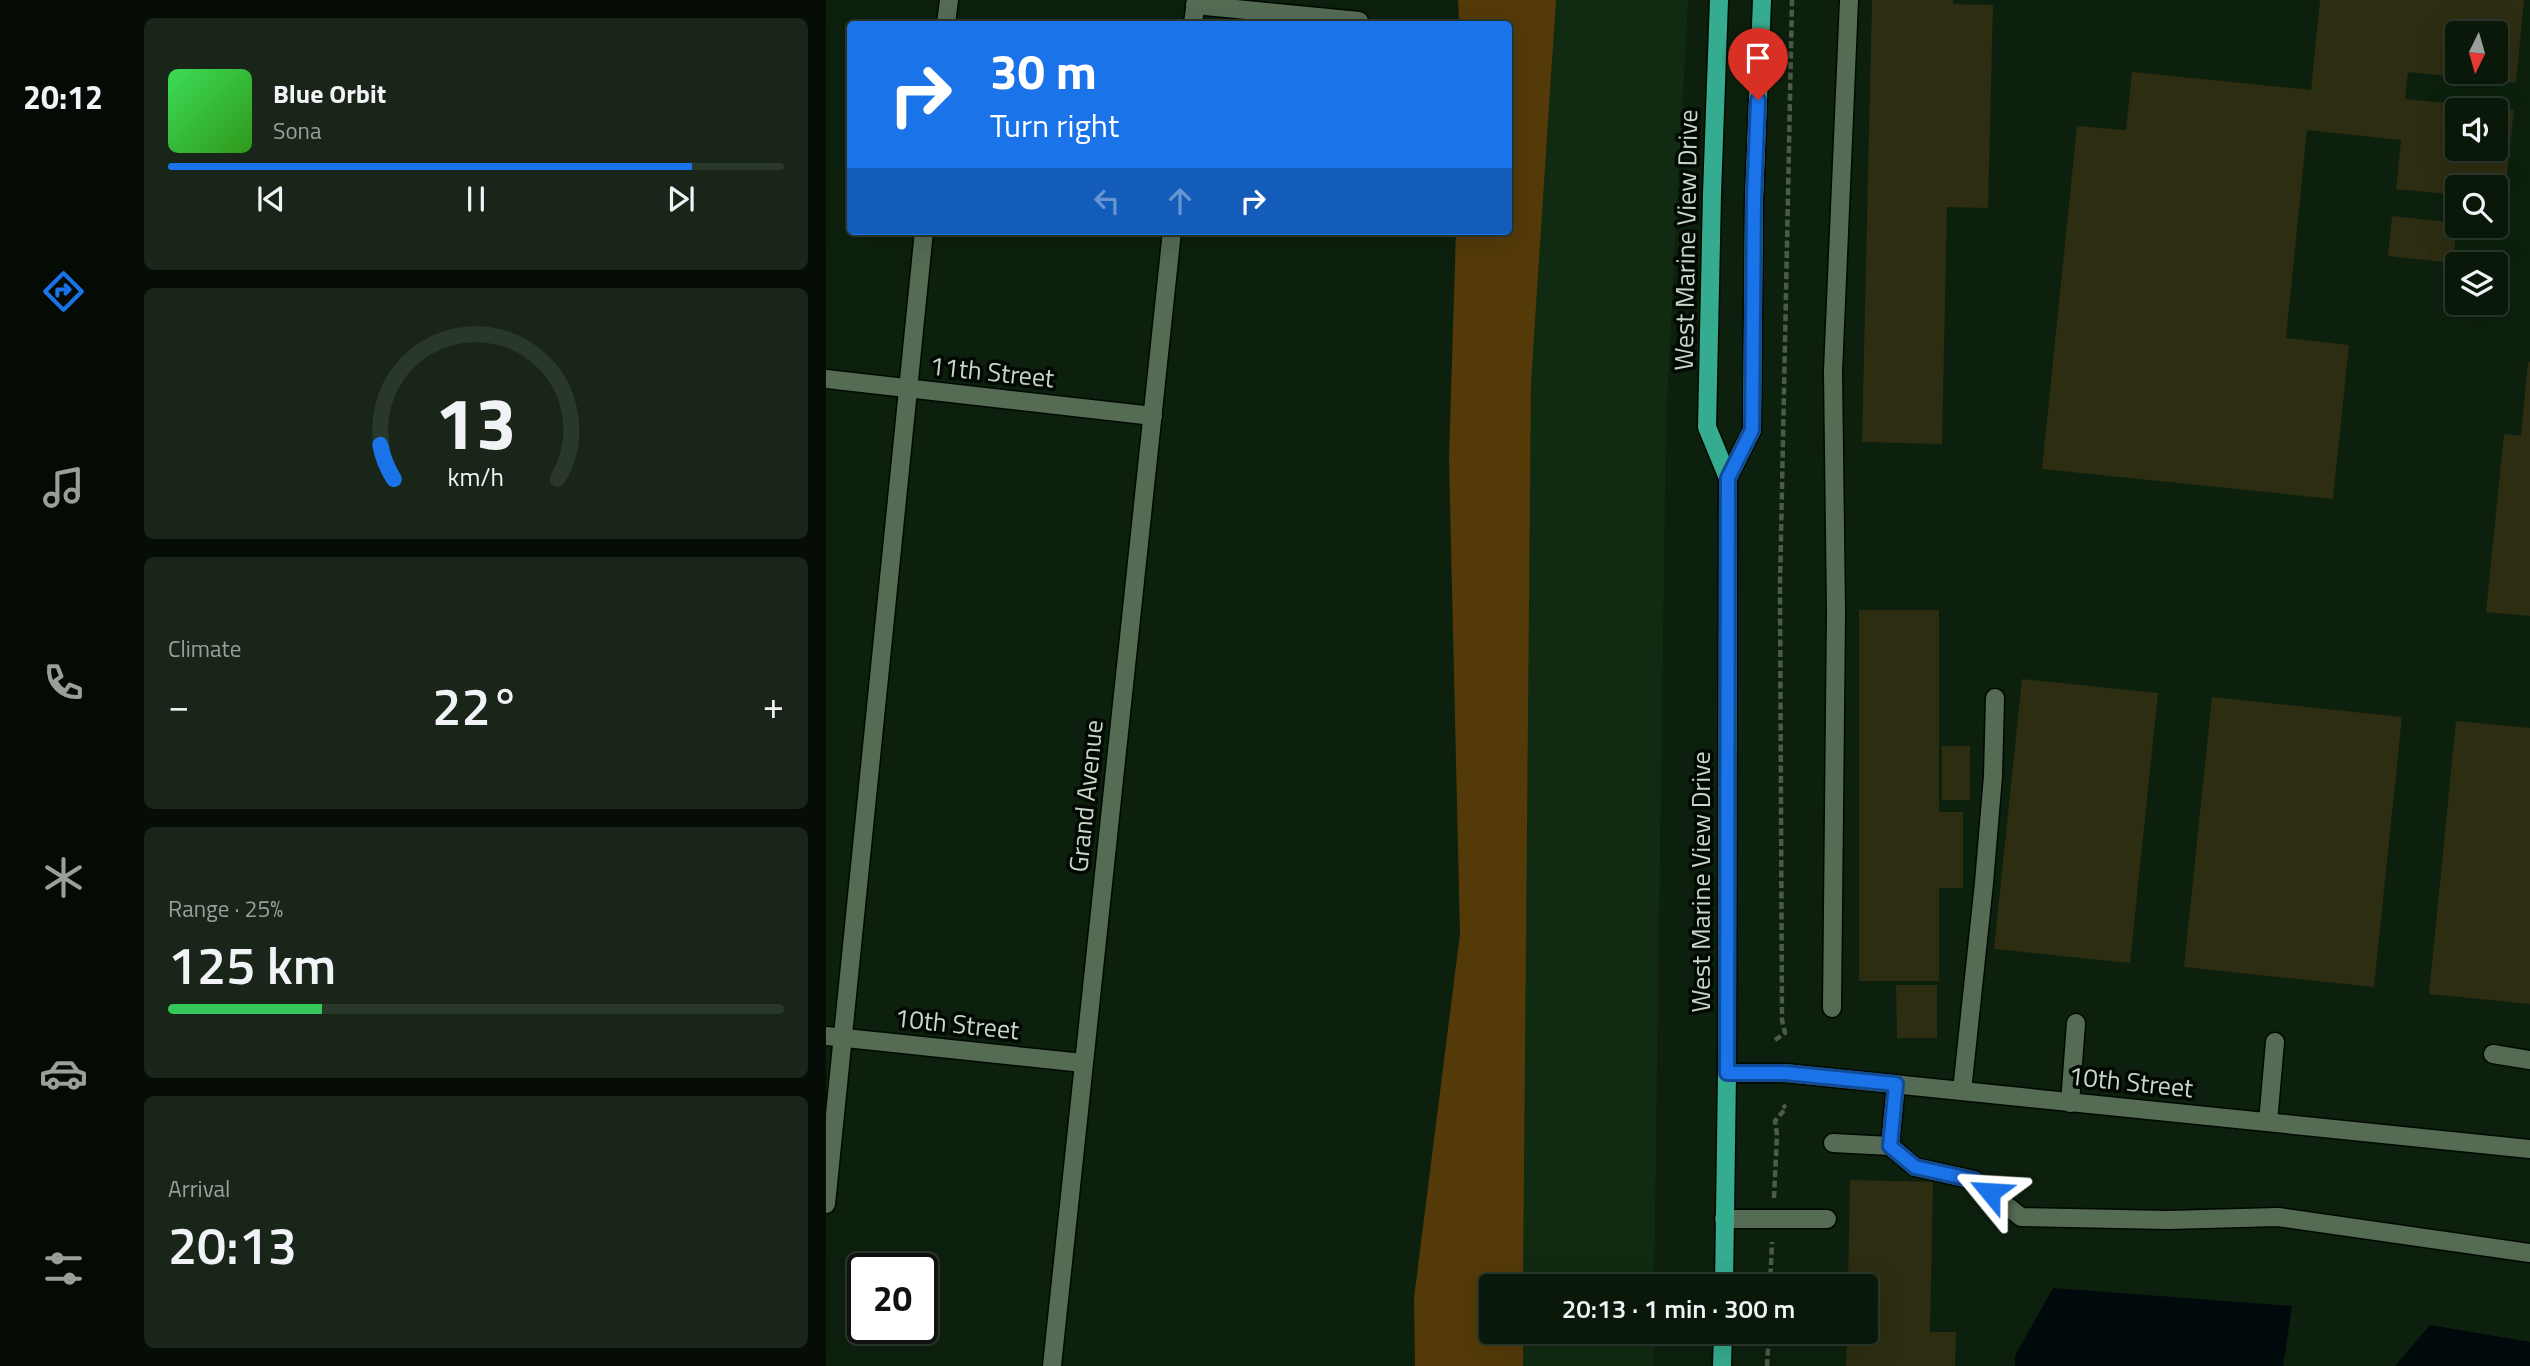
<!DOCTYPE html>
<meta charset="utf-8">
<style>
:root{--surface:#0a180a;--page:#182518;--text:#f1f3f6;--muted:#99a09c;--line:#2a372b;--accent:#1a73e8}
body{margin:0;font-family:"Titillium Web",sans-serif;background:var(--page);color:var(--text);height:100vh;display:flex;flex-direction:column;font-size:26px;white-space:nowrap}
*{box-sizing:border-box;margin:0}
p{font-size:23px;color:var(--muted)}
.icon{flex:none;width:38px;height:38px;fill:none;stroke:currentColor;stroke-width:2;stroke-linecap:round;stroke-linejoin:round}
.map{position:relative;flex:1;overflow:hidden}
.details{display:flex;flex-direction:column;gap:18px;padding:18px;background:#060d06;width:700px}
.details>*{flex:none}
.top-card{position:absolute;left:21px;top:21px;width:665px;height:214px;border-radius:7px;box-shadow:0 7px 28px #0002,0 0 0 2px var(--line);background:#1a73e8;color:#fff;overflow:hidden}
.needle{width:46px;rotate:185deg}
.fabs{position:absolute;left:1619px;top:21px;display:grid;gap:14px}
.fabs a{display:grid;place-items:center;width:63px;height:63px;border-radius:7px;background:var(--surface);box-shadow:0 7px 28px #0002,0 0 0 2px var(--line);font-size:35px}
.speed{position:absolute;left:21px;top:1253px;display:flex;gap:14px;font-size:35px;font-weight:700;text-align:center}
.speed>*{display:grid;place-content:center;width:91px;height:91px;border-radius:50%;background:var(--surface);box-shadow:0 7px 28px #0002,0 0 0 2px var(--line);line-height:1}
.speed .limit{border:4px solid #111;border-radius:10px;background:#fff;color:#111}
.pin{position:absolute;display:grid;place-items:center;width:60px;height:60px;color:#fff;margin:-72px -30px;border-radius:50% 50% 50% 0;rotate:-45deg;box-shadow:0 0 7px #0007}
.pin .icon{rotate:45deg}
.me{position:absolute;width:77px;margin:-38px;rotate:297deg;stroke-linejoin:round;filter:drop-shadow(0 0 5px #0008)}
.turn{display:flex;align-items:center;gap:24px;height:147px;padding:0 28px;font-size:32px}
.turn .icon{width:91px;height:91px;stroke-width:2.5}
.turn b{display:block;font-size:49px;line-height:60px}
.lanes{display:flex;align-items:center;height:66px;padding:0 28px;background:#0003;justify-content:center;gap:35px;direction:ltr}
.lanes .off{opacity:.35}
.big{font-size:52px;font-weight:600;line-height:1.1}
.details .card{flex:1;display:flex;flex-direction:column;justify-content:center;gap:10px;min-width:0;padding:0 24px;border-radius:10px;background:var(--page)}
.details .dial{align-items:center;gap:0}
.dial svg{height:182px;overflow:visible;fill:none;stroke:var(--line);stroke-width:7;stroke-linecap:round;text-anchor:middle}
.dial text{fill:var(--text);stroke:none}
.song{display:flex;align-items:center;gap:21px}
.cover{width:84px;height:84px;border-radius:10px;background:linear-gradient(135deg,hsl(130 70% 55%),hsl(110 70% 35%))}
.played{height:7px;border-radius:4px;background:linear-gradient(90deg,var(--accent) 85%,var(--line) 85%)}
.keys{display:flex;justify-content:space-around;direction:ltr}
.heat{display:flex;justify-content:space-between;align-items:center;font-size:38px;direction:ltr}
.charge{height:10px;border-radius:5px;background:linear-gradient(90deg,#34c759 25%,var(--line) 0)}
.trip{position:absolute;left:653px;top:1274px;width:399px;height:70px;border-radius:7px;background:var(--surface);box-shadow:0 7px 28px #0002,0 0 0 2px var(--line);font-weight:600;line-height:70px;text-align:center}
main{display:flex;flex:1;min-height:0}
.tab-bar{display:flex;flex-direction:column;width:126px;justify-content:space-around;align-items:center;background:#040a04;color:var(--muted)}
.tab-bar .icon{width:49px;height:49px}
.tab-bar .selected{color:var(--accent)}
.tab-bar b{font-size:32px;color:var(--text)}
.map>svg:first-child{display:block}
.built{fill:#112b12}
.green{fill:#543a08}
.water{fill:#00090c}
.building{fill:#2c2d11;fill-rule:evenodd}
.lines{fill:none;stroke-linecap:round;stroke-linejoin:round}
.service-casing{stroke:#000900;stroke-width:21}
.minor-casing{stroke:#000900;stroke-width:21}
.tertiary-casing{stroke:#000900;stroke-width:21}
.primary-casing{stroke:#000900;stroke-width:21}
.path{stroke:#4a5b4a;stroke-width:4.5;stroke-dasharray:7 3.5;stroke-linecap:butt}
.service{stroke:#556b54;stroke-width:18}
.minor{stroke:#556b54;stroke-width:18}
.tertiary{stroke:#556b54;stroke-width:18}
.primary{stroke:#35ab8f;stroke-width:18}
.route-casing{stroke:#114b97;stroke-width:18}
.route{stroke:#1a73e8;stroke-width:12}
.labels{text-anchor:middle;stroke-width:7;stroke-linejoin:round;paint-order:stroke}
.street-label{font-size:26px;fill:#c9d6c9;stroke:#020802}
</style>
<main>
<nav class="tab-bar">
<b>20:12</b>
<svg class="icon selected" aria-label="directions" viewBox="0 0 24 24"><path d="M12 3l9 9-9 9-9-9zM9 14v-3h6M13 9l2 2-2 2"/></svg>
<svg class="icon" aria-label="music" viewBox="0 0 24 24"><path d="M9 18V5l10-2v13"/><circle cx="6" cy="18" r="3"/><circle cx="16" cy="16" r="3"/></svg>
<svg class="icon" aria-label="phone" viewBox="0 0 24 24"><path d="M5 4h4l2 5-3 2q2 4 5 5l2-3 5 2v4C11 20 4 13 5 4z"/></svg>
<svg class="icon" aria-label="climate" viewBox="0 0 24 24"><path d="M12 3v18M4 7l16 10M4 17L20 7"/></svg>
<svg class="icon" aria-label="car" viewBox="0 0 24 24"><path d="M5 17H2v-5l4-1 3-4h7l3 4 3 1v5h-3M9 17h6M6 11h13"/><circle cx="7" cy="17" r="2"/><circle cx="17" cy="17" r="2"/></svg>
<svg class="icon" aria-label="filters" viewBox="0 0 24 24"><path d="M4 7h16M4 17h16"/><circle cx="9" cy="7" r="2"/><circle cx="15" cy="17" r="2"/></svg>
</nav>
<section class="details">
<div class="card">
<div class="song"><i class="cover"></i><div><b>Blue Orbit</b><p>Sona</p></div></div>
<div class="played"></div>
<div class="keys"><svg class="icon" aria-label="previous" viewBox="0 0 24 24"><path d="M18 5L8 12l10 7zM5 5v14"/></svg><svg class="icon" aria-label="pause" viewBox="0 0 24 24"><path d="M8 5v14M16 5v14"/></svg><svg class="icon" aria-label="next" viewBox="0 0 24 24"><path d="M6 5l10 7-10 7zM19 5v14"/></svg></div>
</div>
<div class="card dial"><svg viewBox="0 0 100 80">
<path d="M14 69A42 42 0 1 1 86 69"/>
<path d="M14 69A42 42 0 0 1 8 54" stroke="#1a73e8"/>
<text x="50" y="56" font-size="32" font-weight="700">13</text>
<text x="50" y="72" font-size="11">km/h</text>
</svg></div>
<div class="card"><p>Climate</p>
<div class="heat"><a>−</a><b class="big">22°</b><a>+</a></div>
</div>
<div class="card"><p>Range · 25%</p><b class="big">125 km</b><div class="charge"></div></div>
<div class="card"><p>Arrival</p><b class="big">20:13</b></div>
</section>
<div class="map">
<svg width="1704" height="1366" viewBox="0 0 1704 1366">
<rect width="100%" height="100%" fill="#0d200d"/>
<path class="built" d="M730 0H862L840 420 828 1286H697L705 383Z
M697 1332H828L827 1366H697Z"/>
<path class="green" d="M632 0H730L705 383 697 1286H665V1332H697V1366H589L588 1298 634 934 623 458 630 231H682V24H633Z"/>
<path class="water" d="M1227 1288 1466 1306 1457 1366H1189V1356Z
M1604 1325 1704 1342V1366H1569Z"/>
<path class="building" d="M1046 0H1127V4L1167 5 1162 208 1121 207 1116 444 1036 442Z
M1494 0H1698L1690 83 1582 72 1579 99 1688 110 1678 200 1670 199V187H1631V195L1570 189 1575 140 1481 130 1460 338 1523 345 1507 499 1216 469 1251 126 1300 130 1306 72 1485 90ZM1631 33H1670V72H1631ZM1631 110H1670V149H1631Z
M1566 216 1631 223 1627 263 1562 256Z
M1702 362H1704V616L1660 612 1678 434 1695 436Z
M1033 610H1113V812H1137V888H1113V981H1033Z
M1196 679 1332 693 1304 963 1168 949Z
M1386 697 1576 717 1548 987 1358 967Z
M1630 721 1704 728V1004L1603 994Z
M1116 746H1144V800H1116Z
M1070 985H1111V1038H1071Z
M1024 1180 1107 1182 1104 1332H1130L1129 1366H1020L1021 1332H1040V1286H1022Z"/>
<g class="lines">
<defs>
<path id="service" d="M369 5 533 21
M120 24 123 0
M1006 1008 1010 612 1007 371 1023 0
M1667 1054 1704 1060
M1136 1091 1158 883 1167 776 1169 698
M1244 1103 1250 1023
M1442 1122 1449 1042
M1007 1143 1064 1146 1070 1084
M1064 1146 1089 1167 1148 1180 1195 1217 1342 1220 1452 1217 1704 1253
M0 1204 98 231
M898 1219H1001"/>
<path id="minor" d="M0 379 327 416
M0 1036 257 1063
M901 1073H959L1704 1149"/>
<path id="tertiary" d="M367 24 370 0
M226 1366 346 231"/>
<path id="primary" d="M893 0 886 194 881 427 902 478 901 1073 898 1286
M902 478 926 430 928 199 936 0
M896 1366 897 1332"/>
</defs>
<use href="#service" class="service-casing"/>
<use href="#minor" class="minor-casing"/>
<use href="#tertiary" class="tertiary-casing"/>
<use href="#primary" class="primary-casing"/>
<path class="path" d="M949 1040 959 1033 956 1020 954 586 966 0
M948 1198 951 1135 949 1121 960 1108 957 1105
M944 1286 946 1242
M941 1366 943 1332"/>
<use href="#service" class="service"/>
<use href="#minor" class="minor"/>
<use href="#tertiary" class="tertiary"/>
<use href="#primary" class="primary"/>
</g>
<g class="lines">
<defs>
<path id="route" d="M932 100 928 199 926 430 902 478 901 1073H959L1070 1084 1064 1146 1089 1167 1148 1180 1164 1192"/>
</defs>
<use href="#route" class="route-casing"/>
<use href="#route" class="route"/>
</g>
<g class="labels">
<g class="street-label">
<text transform="translate(860 240) rotate(-89)" y="9">West Marine View Drive</text>
<text transform="translate(166 372) rotate(6)" y="9">11th Street</text>
<text transform="translate(260 796) rotate(-84)" y="9">Grand Avenue</text>
<text transform="translate(875 882) rotate(-90)" y="9">West Marine View Drive</text>
<text transform="translate(131 1024) rotate(6)" y="9">10th Street</text>
<text transform="translate(1305 1082) rotate(6)" y="9">10th Street</text>
</g>
</g>
</svg>
<div class="fabs">
<a><svg class="needle" viewBox="-14 -14 28 28"><path d="M0-13l5 13h-10z" fill="#e53935"/><path d="M0 13l5-13h-10z" fill="#99a09c"/></svg></a>
<a><svg class="icon" aria-label="sound" viewBox="0 0 24 24"><path d="M4 9h4l5-4v14l-5-4H4zM17 9q2 3 0 6"/></svg></a>
<a><svg class="icon" aria-label="search" viewBox="0 0 24 24"><circle cx="10" cy="10" r="6"/><path d="M15 15l6 6"/></svg></a>
<a><svg class="icon" aria-label="layers" viewBox="0 0 24 24"><path d="M12 4l9 5-9 5-9-5zM3 14l9 5 9-5"/></svg></a>
</div>
<div class="speed"><div class="limit">20</div></div>
<div class="pin" style="left:932px;top:100px;background:#d93025"><svg class="icon" aria-label="arrive" viewBox="0 0 24 24"><path d="M6 21V4h12l-3 4 3 4H6"/></svg></div>
<svg class="me" style="left:1164px;top:1192px" viewBox="-20 -20 40 40"><path d="M0-17L14 15 0 8-14 15z" fill="#1a73e8" stroke="#fff" stroke-width="4"/></svg>
<div class="trip">20:13 · 1 min · 300 m</div>
<div class="top-card">
<div class="turn"><svg class="icon" aria-label="right" viewBox="0 0 24 24"><path d="M7 20v-9h11M14 6l5 5-5 5"/></svg><div><b>30 m</b>Turn right</div></div>
<div class="lanes"><svg class="icon off" aria-label="left" viewBox="0 0 24 24"><path d="M17 20v-9H6M10 6l-5 5 5 5"/></svg><svg class="icon off" aria-label="ahead" viewBox="0 0 24 24"><path d="M12 20V5M6 11l6-6 6 6"/></svg><svg class="icon" aria-label="right" viewBox="0 0 24 24"><path d="M7 20v-9h11M14 6l5 5-5 5"/></svg></div>
</div>
</div>
</main>
